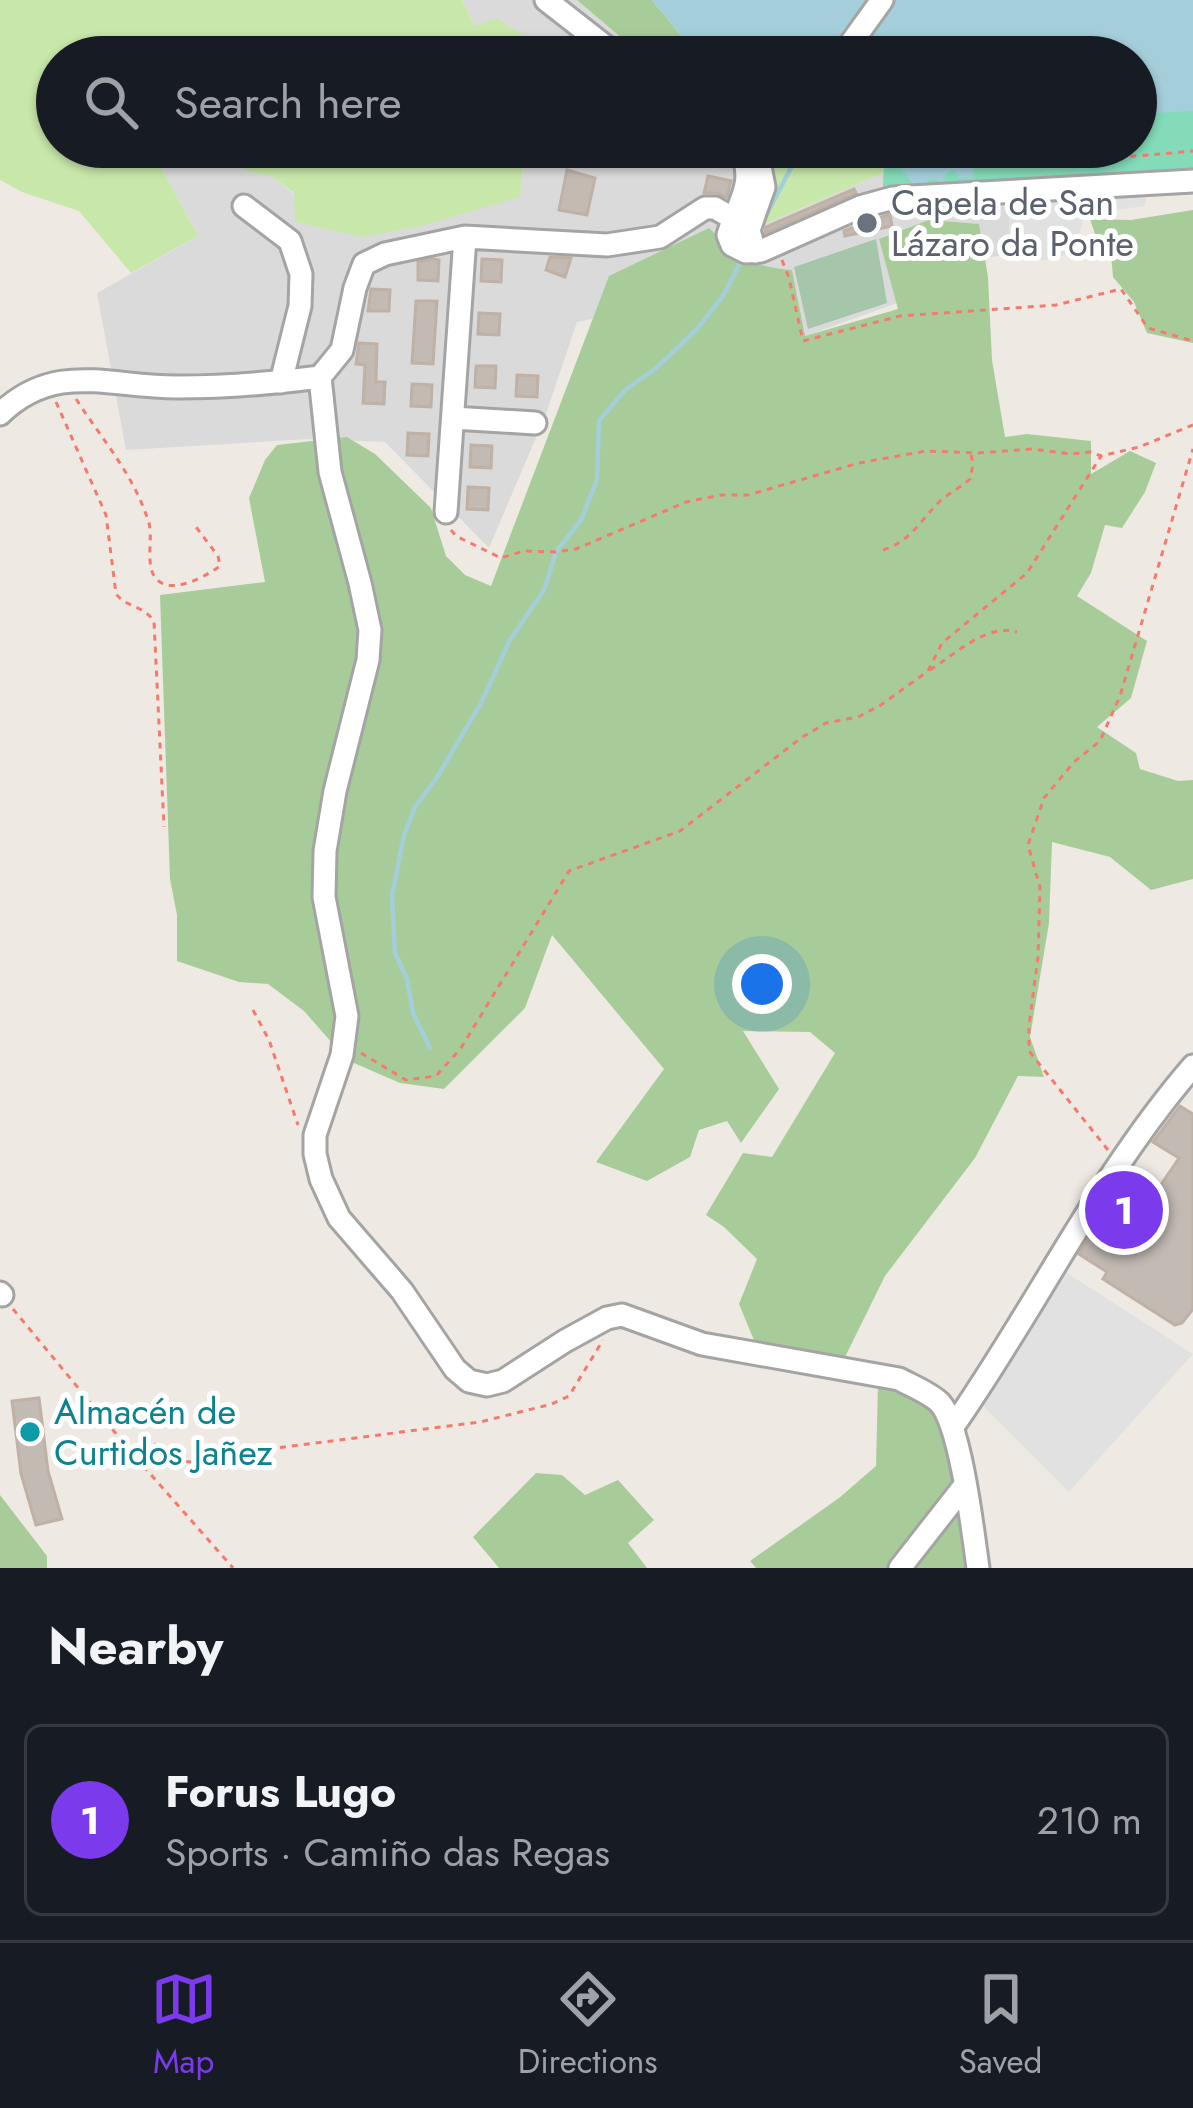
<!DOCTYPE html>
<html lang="en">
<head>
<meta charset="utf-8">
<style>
  body { margin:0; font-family:Jost,sans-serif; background:#242831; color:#f1f3f6 }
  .you { position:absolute; left:762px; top:984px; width:42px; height:42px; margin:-30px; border:9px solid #fff; border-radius:50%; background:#1a73e8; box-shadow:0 0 0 18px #1a73e833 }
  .badge { display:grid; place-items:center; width:78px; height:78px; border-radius:50%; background:#7c3aed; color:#fff; font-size:39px; font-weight:700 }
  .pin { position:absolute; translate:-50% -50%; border:6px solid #fff; box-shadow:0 3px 12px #0006 }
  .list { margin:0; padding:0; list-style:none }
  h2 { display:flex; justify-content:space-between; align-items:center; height:156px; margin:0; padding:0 48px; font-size:51px }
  h2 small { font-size:39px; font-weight:400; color:#9ea1a6 }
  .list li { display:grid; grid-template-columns:78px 1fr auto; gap:36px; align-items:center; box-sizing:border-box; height:192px; margin:0 24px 24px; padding:0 24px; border:3px solid #363941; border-radius:18px }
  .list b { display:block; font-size:45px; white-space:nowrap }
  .list p { margin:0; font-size:39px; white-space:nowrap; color:#9ea1a6 }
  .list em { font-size:39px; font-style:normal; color:#9ea1a6 }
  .icon { flex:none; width:66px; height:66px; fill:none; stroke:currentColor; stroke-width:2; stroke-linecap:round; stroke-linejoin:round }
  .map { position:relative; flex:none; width:1193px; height:1568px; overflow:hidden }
  .search { position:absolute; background:#171b24; box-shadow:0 3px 9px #0004; left:36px; right:36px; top:36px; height:132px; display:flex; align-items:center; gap:30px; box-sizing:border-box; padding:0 42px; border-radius:66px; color:#9ea1a6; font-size:45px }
  .sheet { height:372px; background:#171b24 }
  nav { display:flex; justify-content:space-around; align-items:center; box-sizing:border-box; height:168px; border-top:3px solid #363941; background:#171b24; font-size:33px; color:#9ea1a6 }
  nav a { display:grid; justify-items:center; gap:6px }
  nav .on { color:#7c3aed }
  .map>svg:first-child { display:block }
  .residential { fill:#dbdada }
  .grass { fill:#c8e7aa }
  .forest { fill:#a8cc99 }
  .cemetery { fill:#a5c6aa }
  .pitch { fill:#83dbb9 }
  .parking { fill:#e1e1e1 }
  .water { fill:#a4ceda }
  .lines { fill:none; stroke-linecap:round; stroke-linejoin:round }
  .stream { stroke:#a4ceda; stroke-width:4.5 }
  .building { fill:#c2bab3; stroke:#bfb1a6; stroke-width:3 }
  .minor-casing { stroke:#a4a4a4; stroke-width:27 }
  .path { stroke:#f57a6d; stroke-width:3; stroke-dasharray:6 6; stroke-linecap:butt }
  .minor { stroke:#fff; stroke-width:21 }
  .worship-dot { fill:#6b7280; stroke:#fff; stroke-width:4.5 }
  .culture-dot { fill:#0f9aa8; stroke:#fff; stroke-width:4.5 }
  .labels { text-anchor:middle; stroke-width:10; stroke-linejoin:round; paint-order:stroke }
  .worship-label { font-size:36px; fill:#5b616d; stroke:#fff; text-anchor:start }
  .culture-label { font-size:36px; fill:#0d838f; stroke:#fff; text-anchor:start }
</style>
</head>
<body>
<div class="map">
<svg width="1193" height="1568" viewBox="0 0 1193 1568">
  <rect width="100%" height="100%" fill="#eeeae3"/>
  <path class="residential" d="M462,0H577L644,57H527L528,38L475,26Z
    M150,147H247L244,170L273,177L294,194L520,197L525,147H747L753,229L883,173V186L1007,182L1010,239L1006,255L962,261L903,301L800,338L782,279L577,322L546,414L489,548L385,442L309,439L126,450L97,293L198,236Z"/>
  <path class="grass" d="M0,0H462L475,26L496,18L528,38L527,57H57V147H150L198,236L131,273L79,211L22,192L0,180Z
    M247,147H525L520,197L421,226L362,237L295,222L294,193L273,177L244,170Z
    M747,147H884L883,173L753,229Z"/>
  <path class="forest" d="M577,0H652L688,44L750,57H644Z
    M1193,210V343L1147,333L1134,302L1113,277L1111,254L1099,246L1090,219L1131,220Z
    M929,220L979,224L988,277L992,360L1005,437L1027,434L1091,441V474L1130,451L1156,463L1145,492L1122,528L1105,525L1091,573L1077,596L1147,641L1131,698L1097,727L1136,753L1140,769L1178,781L1193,780V879L1151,890L1110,857L1052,842L1049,923L1030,1037L1044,1077L1018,1076L975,1158L885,1276L845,1357L829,1372L758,1350L739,1304L757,1259L724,1227L706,1215L743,1153L772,1157L835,1053L810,1032L743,1031L779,1089L741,1143L727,1121L699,1130L690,1157L647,1181L596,1162L664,1069L552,935L525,1008L444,1089L400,1083L347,1060L304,1011L268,984L239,982L177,961V915L170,879L160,595L265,582L249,498L265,460L277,445L347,437L375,454L431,508L446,556L465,575L491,586L609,276L709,228C738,256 751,267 792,270L805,336L898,309L879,239Z
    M878,1383L936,1403L954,1457L968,1568H756L750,1561L839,1498L876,1466Z
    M536,1473L562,1475L585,1495L618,1480L654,1520L628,1543L647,1568H499L473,1537Z
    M0,1495L47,1556V1568H0Z"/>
  <path class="cemetery" d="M876,239L887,303L808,329L794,267Z"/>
  <path class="pitch" d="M1193,86V172L883,187L884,147H1136L1138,102Z"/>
  <path class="parking" d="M1146,189L1145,206L1085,214L1074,252L1054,259L1026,261L1007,252L1010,239L1008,197Z
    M1064,1271L1193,1354L1069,1492L978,1401Z"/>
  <path class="water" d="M652,0H1193V111L1138,114L1136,110V57H750L688,44Z
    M931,155L949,159L979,155L987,164L984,167L980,164L974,166L972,171L975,178L959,179L954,169L946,174L944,181L939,183L937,179L928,180L927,183H912L901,168L902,162L908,158Z"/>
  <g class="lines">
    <path class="stream" d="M762,223L802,147
      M430,1048L413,1013L407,979L395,953L392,896L404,835L415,807L436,779L481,703L510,640L544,590L556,552L581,520L597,480L599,421L625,390L655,369L696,330L723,296L740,263"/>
  </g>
  <path class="building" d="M567,170L595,178L587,215L559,210Z
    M708,176L731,181L727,197L716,193H704Z
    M854,189L856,193L765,233L766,227Z
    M890,214L892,226L845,236L844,231Z
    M550,257L571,258L565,277L546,270Z
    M432,259L439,260L438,281L418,280V262Z
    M482,259L502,260L501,282L481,281Z
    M371,289L390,290L389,311H368Z
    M416,301H437L433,364L412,363Z
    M479,313L500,314L499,335L478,334Z
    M359,343L377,344L376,382H385L384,404L363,403L365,365L356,364Z
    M476,366H496L495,388L475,387Z
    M517,375L538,376L537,397L516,396Z
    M412,384L432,385L431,407L411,406Z
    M408,433L429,434L428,456L407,455Z
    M471,445L492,446L491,468L470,467Z
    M468,487L489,488L488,510L467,509Z
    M1180,1106L1193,1114V1309L1182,1323L1175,1325L1103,1279L1107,1272L1079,1254L1132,1172L1158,1189L1179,1158L1153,1142Z
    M39,1398L48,1471L62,1519L36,1525L21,1474L12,1401Z"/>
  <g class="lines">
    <defs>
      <path id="minor" d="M546,0L619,57
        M841,57L882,0
        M739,147C758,182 738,202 728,235L732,245L746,252L761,251L860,207L893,198L1193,181
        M244,206L290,241L301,274L300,306L281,382
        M734,219L715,208H705L660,237L607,245L465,237L385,254L364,264L355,288L342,350L320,377L330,472L360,583L370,630L368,660L335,791L325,851L324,897L347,1016L342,1055L315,1135V1154L321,1179L339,1218L402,1291L455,1369L469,1381L487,1385L503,1381L565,1341L607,1318L622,1315L702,1344L899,1379C912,1386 930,1393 940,1403C961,1427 973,1533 978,1568
        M755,252L749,230L764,187L757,151L761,147
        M0,414C56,360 111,388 179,387C225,387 273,383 320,377
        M453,418L535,423
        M446,512L465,237
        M0,1293L2,1295
        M952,1428C1035,1310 1098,1176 1193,1066
        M900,1568L965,1485"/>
    </defs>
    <use href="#minor" class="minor-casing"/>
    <path class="path" d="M1036,147C1059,166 1160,154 1193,151
      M778,162L785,147
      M782,260L789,278L803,341L900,316L1056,305L1121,289L1148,328L1193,341
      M76,399C102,439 133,474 148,520C155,538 142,570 160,582C176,593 206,576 220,566L218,556L193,523
      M56,402L106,515L116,594C127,608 141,604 154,621L164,827
      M451,530L456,536L501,558L524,551L556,552L576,549L686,502L721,495H748L859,463L926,451L978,453L1032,449L1072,454L1091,452L1101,456L1139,447L1193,425
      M883,550C909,542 920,522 937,504C947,494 960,488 970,479L973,465L971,454
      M930,670C954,655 987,623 1017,632
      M253,1010L269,1040L298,1125
      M361,1053L406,1080L436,1076L461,1048L569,871L680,831L801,738L826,723L858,717L881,705L928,671L942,643L1027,573L1101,456
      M1108,1150L1029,1051V1026L1038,957L1040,887L1028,845L1044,798L1074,762L1100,741L1120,696L1193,449
      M13,1309L132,1453L233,1568
      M132,1453C159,1432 162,1454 185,1461C194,1464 205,1459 214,1456L480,1422L552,1404L569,1396L603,1340"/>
    <use href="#minor" class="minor"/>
  </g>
  <circle class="worship-dot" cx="867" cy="223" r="12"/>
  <circle class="culture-dot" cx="30" cy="1432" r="12"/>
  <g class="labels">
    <g class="worship-label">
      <text x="891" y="215">Capela de San<tspan x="891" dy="41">Lázaro da Ponte</tspan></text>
    </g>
    <g class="culture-label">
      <text x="54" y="1424">Almacén de<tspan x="54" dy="41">Curtidos Jañez</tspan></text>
    </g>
  </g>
</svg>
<div class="you"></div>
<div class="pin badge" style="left:1124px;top:1210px">1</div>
<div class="search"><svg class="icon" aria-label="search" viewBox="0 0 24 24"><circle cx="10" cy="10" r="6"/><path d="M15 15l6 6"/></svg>Search here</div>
</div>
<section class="sheet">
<h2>Nearby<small></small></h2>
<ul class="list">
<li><span class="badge">1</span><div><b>Forus Lugo</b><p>Sports · Camiño das Regas</p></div><em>210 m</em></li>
</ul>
</section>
<nav>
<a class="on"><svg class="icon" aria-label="map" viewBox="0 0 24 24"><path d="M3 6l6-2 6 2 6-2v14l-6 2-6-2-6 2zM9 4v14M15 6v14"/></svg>Map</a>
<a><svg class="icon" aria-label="directions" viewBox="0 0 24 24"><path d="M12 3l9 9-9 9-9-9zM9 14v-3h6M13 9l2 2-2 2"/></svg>Directions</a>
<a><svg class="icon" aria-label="saved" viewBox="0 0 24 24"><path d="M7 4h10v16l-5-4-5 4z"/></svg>Saved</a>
</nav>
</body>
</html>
